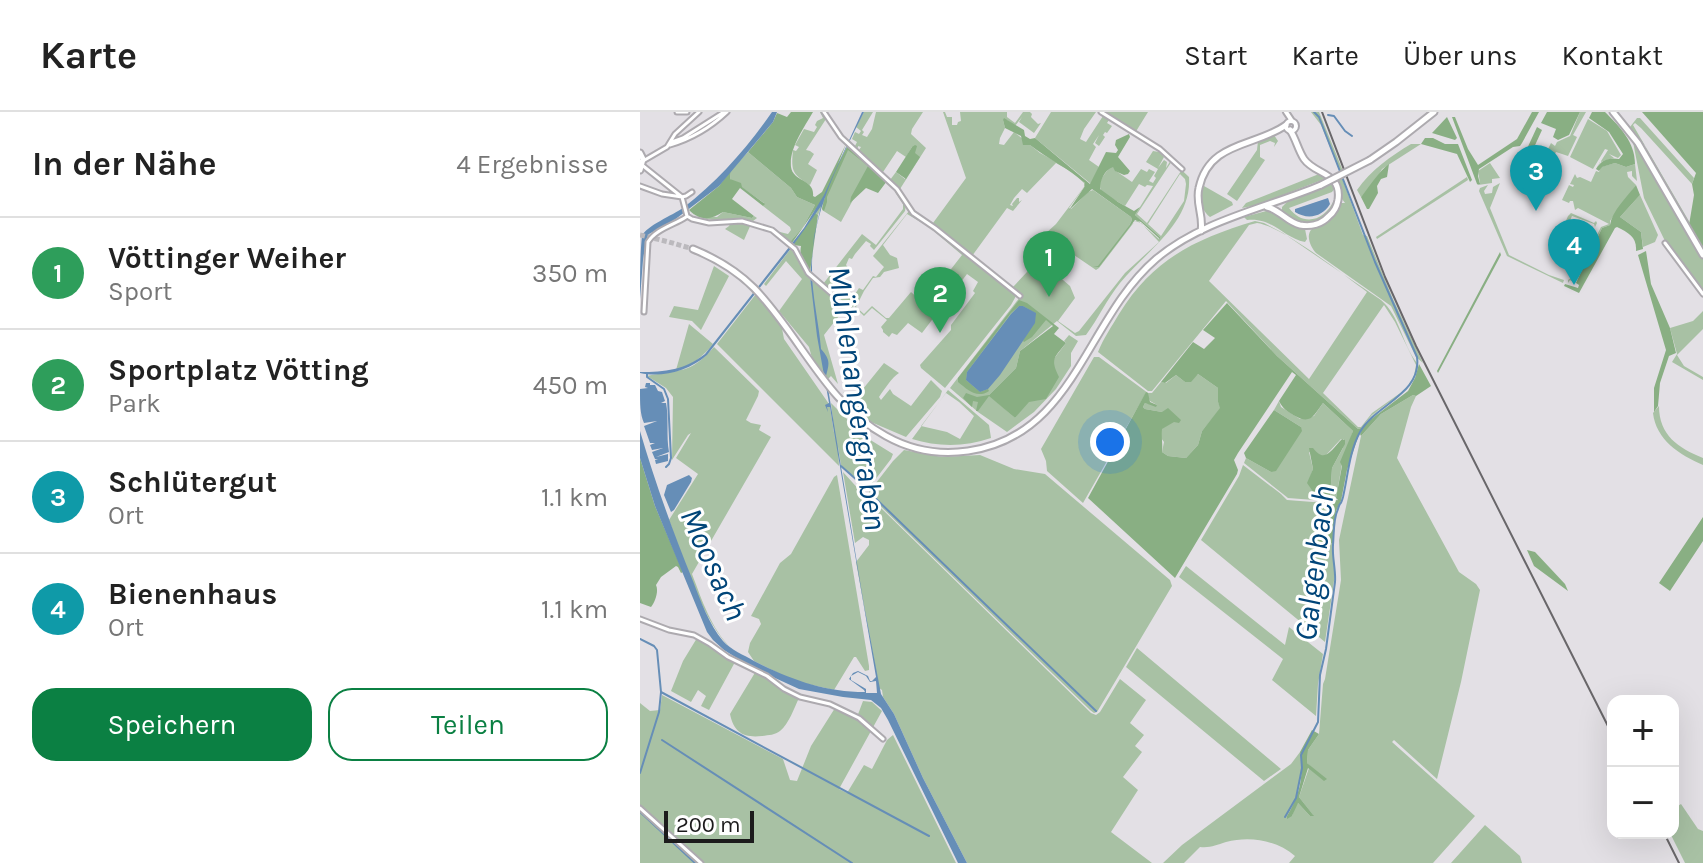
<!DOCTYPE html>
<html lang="de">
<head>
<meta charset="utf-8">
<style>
  body { margin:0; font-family:Karla,sans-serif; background:#f6f6f6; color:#222 }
  .controls { position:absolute; right:24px; bottom:24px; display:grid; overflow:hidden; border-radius:16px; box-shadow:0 8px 32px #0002 }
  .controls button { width:72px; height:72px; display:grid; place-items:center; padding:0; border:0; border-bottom:2px solid #e0e0e0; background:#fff; color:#222; font:40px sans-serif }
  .scale { position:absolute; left:24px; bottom:20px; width:90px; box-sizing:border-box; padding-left:8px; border:4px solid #1c1b1c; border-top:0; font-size:22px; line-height:28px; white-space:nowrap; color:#1c1b1c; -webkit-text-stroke:6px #fff; paint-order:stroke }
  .you { position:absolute; left:470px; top:330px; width:28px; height:28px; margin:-20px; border:6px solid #fff; border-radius:50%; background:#1a73e8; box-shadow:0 0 0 12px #1a73e833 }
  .badge { display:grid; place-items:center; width:52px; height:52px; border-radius:50%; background:#0b8043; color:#fff; font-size:26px; font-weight:700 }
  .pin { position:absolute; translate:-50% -66px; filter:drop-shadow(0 2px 4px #0008) }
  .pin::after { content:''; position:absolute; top:42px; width:28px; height:24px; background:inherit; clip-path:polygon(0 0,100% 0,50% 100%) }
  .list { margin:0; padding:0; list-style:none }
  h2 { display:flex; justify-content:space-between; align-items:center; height:104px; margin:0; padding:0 32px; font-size:34px }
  h2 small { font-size:26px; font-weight:400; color:#767676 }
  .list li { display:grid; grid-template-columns:52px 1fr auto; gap:24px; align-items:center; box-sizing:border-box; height:112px; padding:0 32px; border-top:2px solid #e0e0e0 }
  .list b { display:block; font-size:30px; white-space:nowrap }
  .list p { margin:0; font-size:26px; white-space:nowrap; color:#767676 }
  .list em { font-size:26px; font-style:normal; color:#767676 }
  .actions { display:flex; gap:16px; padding:24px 32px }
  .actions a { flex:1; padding:18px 0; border:2px solid #0b8043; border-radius:24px; text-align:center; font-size:28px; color:#0b8043 }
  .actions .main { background:#0b8043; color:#fff }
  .map { position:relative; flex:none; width:1063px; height:751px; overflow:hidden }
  header { display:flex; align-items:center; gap:48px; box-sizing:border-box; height:112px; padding:0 40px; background:#fff; border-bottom:2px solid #e0e0e0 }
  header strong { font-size:38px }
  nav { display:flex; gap:44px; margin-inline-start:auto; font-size:28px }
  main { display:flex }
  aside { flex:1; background:#fff }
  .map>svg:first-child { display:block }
  .green { fill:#a8c1a4; fill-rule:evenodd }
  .forest { fill:#89af83 }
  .water { fill:#668eb7; fill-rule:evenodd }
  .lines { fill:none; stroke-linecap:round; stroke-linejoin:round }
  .stream { stroke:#668eb7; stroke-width:2 }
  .secondary-tunnel { stroke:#bbb9bd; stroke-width:5; stroke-dasharray:5 2.5; stroke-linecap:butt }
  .minor-casing { stroke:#adaaaf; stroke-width:7 }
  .tertiary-casing { stroke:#adaaaf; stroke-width:8 }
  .secondary-casing { stroke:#adaaaf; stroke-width:9 }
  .minor { stroke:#fff; stroke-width:3 }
  .tertiary { stroke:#fff; stroke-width:4 }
  .secondary { stroke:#fff; stroke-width:5 }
  .rail { stroke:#69676a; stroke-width:2 }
  .secondary-bridge-casing { stroke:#adaaaf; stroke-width:9; stroke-linecap:butt }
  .secondary-bridge { stroke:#fff; stroke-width:5 }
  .labels { text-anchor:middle; stroke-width:6; stroke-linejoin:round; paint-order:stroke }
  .water-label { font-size:32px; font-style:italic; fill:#014579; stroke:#fff }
</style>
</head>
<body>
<header>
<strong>Karte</strong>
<nav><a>Start</a><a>Karte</a><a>Über uns</a><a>Kontakt</a></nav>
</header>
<main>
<aside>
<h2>In der Nähe<small>4 Ergebnisse</small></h2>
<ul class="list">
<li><span class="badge" style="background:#2e9e5b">1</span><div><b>Vöttinger Weiher</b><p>Sport</p></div><em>350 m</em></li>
<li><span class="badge" style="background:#2e9e5b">2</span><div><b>Sportplatz Vötting</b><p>Park</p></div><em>450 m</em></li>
<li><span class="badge" style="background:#0f9aa8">3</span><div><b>Schlütergut</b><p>Ort</p></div><em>1.1 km</em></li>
<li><span class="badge" style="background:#0f9aa8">4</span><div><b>Bienenhaus</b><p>Ort</p></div><em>1.1 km</em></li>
</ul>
<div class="actions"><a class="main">Speichern</a><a>Teilen</a></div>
</aside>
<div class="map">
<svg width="1063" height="751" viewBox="0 0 1063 751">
  <rect width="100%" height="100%" fill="#e3e0e5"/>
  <path class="green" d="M180,0H182L186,7L166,38L170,39L174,42L168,52L177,58L170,73C152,62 151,59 153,38L156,39L159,35L155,33L164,17L174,20L177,15L175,13L177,9L183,6Z
    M224,0H233L222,18L224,20L222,23L227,25L232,17L236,0H283L272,17L271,22L286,36L260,77C267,93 277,104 293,111L326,66L303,0H305L307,5H312V13H317L318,10L321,9L320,0H367V5L375,11L383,0H390L392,2L391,5L398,12L401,11L394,21L379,10L382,5L375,14L367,8H363L365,16L360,26L359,32L364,33L374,20L400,41L433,59L445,71V74L429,96L431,97L448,80L453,78L491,105L492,108L489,114L497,108L519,127L520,125L495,103L513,74L507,73L505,75L499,72L485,94L461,80L459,70L469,56L473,54L476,59L492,70L501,57L507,60L509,57L515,60L509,69L513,71L516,66L514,64L518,57L506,50L513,39L519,40L524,45L518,56L524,48L527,50L526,56L531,48L549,65C552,111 506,139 480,171C467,187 458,207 446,223L436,224L417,209L380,239L376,256L349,283L375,306L413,253V248L426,231L424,229L429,223L438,229L431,241V254L416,277L394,300L367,320L338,300L310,276L380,185L296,114C287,109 278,105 272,97C263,88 260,77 250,68L256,60L265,67L275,41L272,35L266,45L257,39L243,60L219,38L221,35L218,34V36L215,34L217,30L212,27L215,20L219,22L221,19L216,15ZM532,49L541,59L507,111L497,102ZM416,51L432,60L444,71V75L416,112L405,122L414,131L373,175L332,144L367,96L373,99L382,88L379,90V86H377L372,92L373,94L370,93L374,86L382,77L387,81ZM540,62L545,67L546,72L544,89L521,124L508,112ZM495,109L501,111L519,130L485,161L439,219L435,221L418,209L435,186L430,174L416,162L434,143L456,158L459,156Z
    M411,0H456L444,17L440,27L446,30L463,4L469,8L467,11L472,14L467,21L465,20L463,23L465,25L459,34L455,31L459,23L453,32L456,35L449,48L459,55L451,72L395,26Z
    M463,0H508L495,21Z
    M671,0H679L703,59L700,60L681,13Z
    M940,0H946L933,23L937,25L928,44L916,40L911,50L903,47L911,31L915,34L917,30L930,24Z
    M968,0L992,26L1063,147V180L1025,129L1004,86L993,30L982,14Z
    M997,6H1000L1054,66L1052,72L1001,16L995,11L993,13L1050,111L1049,113L1014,53L1005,34L990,15Z
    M948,7L967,19L981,43L978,46L969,42L974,46L960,50L956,57L968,38L965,37L953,57L930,45Z
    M634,23L638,29L634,35L635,31L630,29L620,33V45L625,48L597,89L587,82L617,38L618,29Z
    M771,32H781L742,57L736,68L721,85L717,78C731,58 751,44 771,32Z
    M208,37L231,55L201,110L182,98L183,91L178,103L175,101L182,89H184L198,54Z
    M108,40L151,76L157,85L175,93L163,115L150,130L136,119L148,122L151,118L150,115L123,94L124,91L90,67L91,58Z
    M850,51L860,66L852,67V71L838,73L837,72L840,71L838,59Z
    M975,51L986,55L995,52L997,69L992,64V59L987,60L988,65L996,73L970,109V113L962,116L935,171L930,168L928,171V168L938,161L961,115L969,112L938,96L935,98L933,89H930L929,91L922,88L929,73L933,75L934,73L930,72L935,62L937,66L940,65L951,70L956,59L959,60L961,55Z
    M679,62L687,66L617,93L602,96L606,91Z
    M827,65L828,68L737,127L736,125Z
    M702,66L723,123L727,124L753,187L783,251L776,245L751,194L676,141C671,136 665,123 672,117C674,115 677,116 679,115C690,111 697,102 701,91H705L702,87L697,68Z
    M693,71L695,76L692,80L649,96C663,115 685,109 694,88L697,87C688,113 660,120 642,98V95L647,90Z
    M860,71L850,96L869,143L909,163L924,168L923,171L867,144L839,79L840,76L848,73L844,79L845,82L852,81L853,75Z
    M564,74L592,90L593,93L570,105C560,98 559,83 564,74Z
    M257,78L266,93L265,99L234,138L230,134L231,132L226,129L215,142L212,147L209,146L206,153L210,158L203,167L206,169L202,174L191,179L183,172L222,122L236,133L263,97V92L255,80Z
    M1000,83L1018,123L1015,130L1003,135L1001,120L980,105Z
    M630,98L638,101L648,111L665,117L667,127L665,130C643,126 633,105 607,108L604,105Z
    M269,99C304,125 338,153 373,179L376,184L371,193L305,276L281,256L280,253L311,218V213L335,181L333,179L338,170L327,162L282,221L268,211L257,223L252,221L249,225L243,220V218L241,215L247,208L232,196L224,204L215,195L217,190L211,197L194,181L197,178L205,176L207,180L213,185L219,176L223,178L233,164L236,165L244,155L233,144ZM267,102L289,115L322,143L287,188L281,189L271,180L249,206H246L232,194L224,202L216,195L224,179L233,166L240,165L244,160L259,156L257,146L250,143L243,133Z
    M83,100L112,106L114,104L117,106L113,109C90,104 72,114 51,101L57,104L77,105Z
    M931,101L954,111L956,109L957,111L955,115L954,112L932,104L929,111L955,119L944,140L918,127L928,104Z
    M615,109L624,111L643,121L741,188C760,204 762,232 777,251L775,263L767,277L732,303L721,316L718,317L637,244L586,189L512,279H508L458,240C463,227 472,214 479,202C513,147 555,127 615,109ZM617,111C642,114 704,163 727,180L669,267L569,169L609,113ZM744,193L755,210L776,253L774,264L766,277L732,301L721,315H718L683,281Z
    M91,110L111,112L104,128L85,117L89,114Z
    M152,135L157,141L165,159L170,165L173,184L172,166L206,195L184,223L198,272L191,264L188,267L172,246L169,235L139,199L162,167L146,149L126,174L124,172Z
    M74,154L89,164L61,218L52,209L29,205L34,194L58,198Z
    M116,182L141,211L144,227L189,292L187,295H190L195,327L191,291L224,324L253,342L251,347L228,377L226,378L201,353L198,335L199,354L77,232Z
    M1063,199V217L1037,243L1044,254L1063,265V268L1032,250L1037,242L1030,216L1053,209Z
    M49,212L73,232C63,245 52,253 36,258Z
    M74,235L119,279L118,284L106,308L111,311L121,313L119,318L131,325L52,462C62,488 71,517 92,537C65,515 41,442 29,408L58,362L36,346L51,321L48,323L32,348L33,285L26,276L7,264C39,257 50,263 74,235Z
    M454,245H459L508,281H512L521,270L526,271L536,263L545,270L558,262L578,276V290L581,296L562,319L558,333L546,346L528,344L522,340L524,330L521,326V317L534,309L522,300L505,297L503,295L505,291L517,293L510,289L506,281L443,391L407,359L406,349L401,337Z
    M244,251L259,261C252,265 244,278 239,285L241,288L250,277L253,282L271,294L291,268L302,279L300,285L266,325L224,307L212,297V291L203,280L214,288Z
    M308,278L349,313L351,326C325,335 298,335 272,327ZM306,281L319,290L334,304L320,327L307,320L281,314Z
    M773,283L776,284L771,295L757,346L819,460L836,472L840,478L821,570L797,667L754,628L752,630L835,704L793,751H649L655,744C636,728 610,724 586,730C576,733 571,736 560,735L544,751H523L542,733L651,652L660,640C664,663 659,683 647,704H652L656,692L658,691L670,704L673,703L659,685L669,656L684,668L667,651L668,638L679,622L683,572L685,567L701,468L699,428L721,324L741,302Z
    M639,289L641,295L660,307L674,304L683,291L713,319L702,352L696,386H690L692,356L703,336L704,327H701L686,343L682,345L669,340L673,357L669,369L674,381V388L648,386L604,351L606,346L631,360L661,315L634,298Z
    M1019,294C1019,323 1038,336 1063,346V353C1040,343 1016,328 1013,301Z
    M264,338L302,345L340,343L374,357L405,362L530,468L532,474L457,600L454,601L450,598L229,383V380L253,349Z
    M603,353L641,382L647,388L673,390L697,388C689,400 682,414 681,429L693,431L695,462L685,530L561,428L599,364Z
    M203,360L222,381L242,397L451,601L456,603L460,600L480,567L506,588L490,611L504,623L495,634L502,640L483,665L498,678L471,720L512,751H327L283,666L254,602L243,585L242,578L239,576L216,450L229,433V428L223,425L215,431Z
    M197,363L229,554V558L225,559L216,545H214L194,578L159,570L144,564L114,549L108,540L110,531L121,512L119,507L111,504L140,451L151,442L194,365Z
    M546,454L645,533L649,515L683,542L678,572L676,604L632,568L643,547L539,465Z
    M57,526L95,550L69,598L61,594L66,584L58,578L51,590L31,579L43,549Z
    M497,536L641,657L624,669L486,555Z
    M116,559L159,586C154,596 149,612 140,619C135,623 129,623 122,624C104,626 94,621 90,602Z
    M22,583L143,647L150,668L157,669L171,634L195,596L217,605L223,589L232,590L242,599L199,677L207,681L224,653L232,657L247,628L253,623L316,751H63L0,693V591L10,599L20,598Z
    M1041,692L1058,717L1063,719V751H1045L1030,721H1033V697Z
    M0,699L56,751H0Z
    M845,713L880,744L882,751H811Z"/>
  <path class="forest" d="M151,0H173C164,16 149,36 151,55C153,70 175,67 173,84L175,85L182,80L206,32L198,52L208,33L247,69L238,81L226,76L210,91L211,85L228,54L208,38L187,85V90L184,99L182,97L185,84L152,131L150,130L163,115L175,93L157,85L151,76L108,40L133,10L137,1L147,5Z
    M892,0H899L882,31L880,34L873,35L839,57L838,64L840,72H837L812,5H815L828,37L838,53L877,27Z
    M907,0H940L929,23L918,28L913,25L916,17L901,11Z
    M952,0H965C980,15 995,30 995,52L986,55L975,51L962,55L959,59L956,57C961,48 969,45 979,47L983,42L969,20L949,6Z
    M1002,0H1063V137L1049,113L1054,83L1052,72L1056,61Z
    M807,5L817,26L815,28L792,21Z
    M364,6L384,18L385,24L390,27L395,26L450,72L466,40L476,41L478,38L475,33L476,28L489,22L490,25L478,45L490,59L488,62L484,63L475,59L473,55C464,58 460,69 460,77L478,90L494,99L500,95L495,103L520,125V127L501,110L495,108L459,155H453L458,154L489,114L492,108L491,105L452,77L429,98L445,74V71C428,56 408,47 390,33H383L381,24L365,16L363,8Z
    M897,15L902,18L885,55L882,57L879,54Z
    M785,26H793L805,32H818L832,68L830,70L817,42L781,32Z
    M275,33L277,34L275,41L280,45L266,67L256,60L272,35Z
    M749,52L747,65L741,67L737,74L738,81L729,97H727L721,85C729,75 740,58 749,52Z
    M91,58L90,67L101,71L102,75L125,92L123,94L100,76L92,87L114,104L112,106L83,100C71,108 60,109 49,98L79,74Z
    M996,73L1000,83L980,105L1001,120L1003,137L996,139C997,125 989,121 977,115L975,116L939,181L924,174L925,172L938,176L939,173L936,171L962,116L970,113C972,99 987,85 996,73Z
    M175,101L178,103L170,160C163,154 159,143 161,134L153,133Z
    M1006,139L1011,172L1030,216L1036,241L1029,244L1020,271L1018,294L1014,300V276L1026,238L998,143Z
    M860,140L861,143L798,261L797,259Z
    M379,188L387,191L419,216L414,222L426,231C414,246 410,247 419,265L406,287L389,290L375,306L349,284L338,299H336L338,290L333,289L332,295L323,286L326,281L337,285L349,283L376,256L380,239L413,214L406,208L392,225L384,230L383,229L395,201L383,194H379L371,201L327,260L326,268L340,280L348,277L349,279C337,287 328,278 318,270V266Z
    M587,191L637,244L718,317L721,316L737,299L730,308L768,279L775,266L779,252L791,274L776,284L773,283L741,302L721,324L720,322L722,317L720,319L707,358L701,389L696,399L693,431H689L686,435L681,429L675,428L688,406L686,393L688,390L698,388L696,386L702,354L700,350L713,319L683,291C674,303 671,313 655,304C647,299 643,297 639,289L656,263L652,260L598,341L594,348L598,358L597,362L535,466L448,386L506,280L508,281L510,290L517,293L516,295L505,291L503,295L505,297L522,300L528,296L541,308L539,311L534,310L522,317C521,326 523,330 522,340L528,344L546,346L558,333L562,319L580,296L578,290V276L558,262L551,270H545L536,263L525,271L521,270L553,230L564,237L575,226L563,218Z
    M634,298L661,315L662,319L636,359L631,360L606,346L604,341Z
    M702,327L705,328V332L692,356L690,386L674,388V381L667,371L673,357L669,336H673C685,352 691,338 702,327Z
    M0,346L15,394L43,460L41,461L38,455L36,454L21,465L16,473C19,479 15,490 11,495L0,491Z
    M1063,405V429L1030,479L1019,471Z
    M887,438L895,440L925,472L928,479L894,454Z
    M672,618L679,622L668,638L667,651L687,667L684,669L668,656L659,685L674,704H670L658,691L652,704L647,707V704C660,682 664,665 660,640Z"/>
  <path class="water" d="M132,0H137L133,10L79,74L33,109L9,122L6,129L3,148L0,187C0,168 0,142 2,124C6,114 33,103 43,96C78,69 107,36 132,0Z
    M222,0H224C200,49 171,101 172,157C172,185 179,211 181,237C191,248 189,252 186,264L224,493L241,582L254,602L283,666L327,751H318L248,608L241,596L231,588L203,585L159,577L111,555L84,538L73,528L67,520L15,394L0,346V319C15,370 33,420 53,469C61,490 69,512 83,529C91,538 104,543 114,549C150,567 184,580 225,580L224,578L209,567L213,561L218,559L228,564L230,569H232L236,565L192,308L190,295H187L188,300L185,293L189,291L177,224L170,165L174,124L181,94L152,135L67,243C49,259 22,266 0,261V260C25,260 45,258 65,242L164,116L184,83ZM218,560L226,564L230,570L236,569L237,581H226V577L211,568V564Z
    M688,86L690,92C682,105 668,108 655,100V97Z
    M379,194H383L396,201L395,211L360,263L348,277L340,280L326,268L327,260L371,202Z
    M6,271H10V273H15L18,279L22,280L25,289L21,291H26C29,306 26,324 29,340L16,345L28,342V349L16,352L15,348L18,347H15L12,340L23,336L12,338L10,333L15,331H10L4,314L17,309L4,311C0,302 0,292 0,277L8,276L5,275Z
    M49,363L52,366L51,370L34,398L31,400L24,383L27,373Z"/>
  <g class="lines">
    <path class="stream" d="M688,3L694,4L705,19L712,24
      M7,262V265L24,277L28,287L31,346L29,352L26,355
      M201,354L227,377
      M231,382L456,599
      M0,527L14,534L17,538L21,580L19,600L0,661
      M21,580L289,724
      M22,628L212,751
      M0,700L55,751
      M645,705L656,686L662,656L661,643L678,610L680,563L686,537L695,470C696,458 692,446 693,433C694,422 693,407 698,397C701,387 700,396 703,385C708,364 709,340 720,320C736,292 782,282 777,245L735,150L679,5L674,0"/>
    <path class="secondary-tunnel" d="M0,123L29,130L53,137"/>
    <defs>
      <path id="minor" d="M37,0H47
        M184,0L201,25L257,77L273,101L295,116L380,184
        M461,0L520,37L542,57
        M32,30L43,26L84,0
        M30,33C51,27 71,15 87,0
        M3,49L27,35L35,22L59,0
        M2,53L42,85L46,84L52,80
        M0,74L22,82L42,85L47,104L52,107L69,111L102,109L132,118L155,137L168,161L191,181
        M1025,131L1063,182
        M4,200L8,130C16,117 34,113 46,105
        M0,507L29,518L54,523L70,532L88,545L127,564L144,577L160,585L190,592L219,606L243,627
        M0,696L61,751"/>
      <path id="tertiary" d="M646,0L652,9
        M646 14a5 5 0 1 1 10 0a5 5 0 1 1-10 0Z"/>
      <path id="secondary" d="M973,0L998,31L1063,143
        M0,41L3,47L0,58
        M730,48L756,30L794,0
        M627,95C640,98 647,110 660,113C671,115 682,112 689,104C694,100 697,94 698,88C702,60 675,63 664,47C658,38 656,27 650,18
        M561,119C564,104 555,91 559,76C569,29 615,35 646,13
        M53,137C75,146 97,159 114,176C160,223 186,292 246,324C271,338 300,343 328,339C435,324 445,208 516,147C562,108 626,96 681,73"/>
    </defs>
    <use href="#minor" class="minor-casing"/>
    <use href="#tertiary" class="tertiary-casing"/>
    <use href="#secondary" class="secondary-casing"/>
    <use href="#minor" class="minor"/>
    <use href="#tertiary" class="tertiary"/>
    <use href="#secondary" class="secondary"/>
    <path class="rail" d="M682,0L745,165L776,234L973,624
      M1024,721L1039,751"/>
    <defs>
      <path id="secondary-bridge" d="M681,73L730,48"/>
    </defs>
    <use href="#secondary-bridge" class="secondary-bridge-casing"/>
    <use href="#secondary-bridge" class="secondary-bridge"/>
  </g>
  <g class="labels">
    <g class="water-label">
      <text transform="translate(218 286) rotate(82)" y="11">Mühlenangergraben</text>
      <text transform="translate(674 451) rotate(-83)" y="11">Galgenbach</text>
      <text transform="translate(74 452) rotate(66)" y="11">Moosach</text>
    </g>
  </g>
</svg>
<div class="controls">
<button>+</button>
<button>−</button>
</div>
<div class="scale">200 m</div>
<div class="you"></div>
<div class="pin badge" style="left:409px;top:185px;background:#2e9e5b">1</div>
<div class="pin badge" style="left:300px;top:221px;background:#2e9e5b">2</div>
<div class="pin badge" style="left:896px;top:99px;background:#0f9aa8">3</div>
<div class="pin badge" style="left:934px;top:173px;background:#0f9aa8">4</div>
</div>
</main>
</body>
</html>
